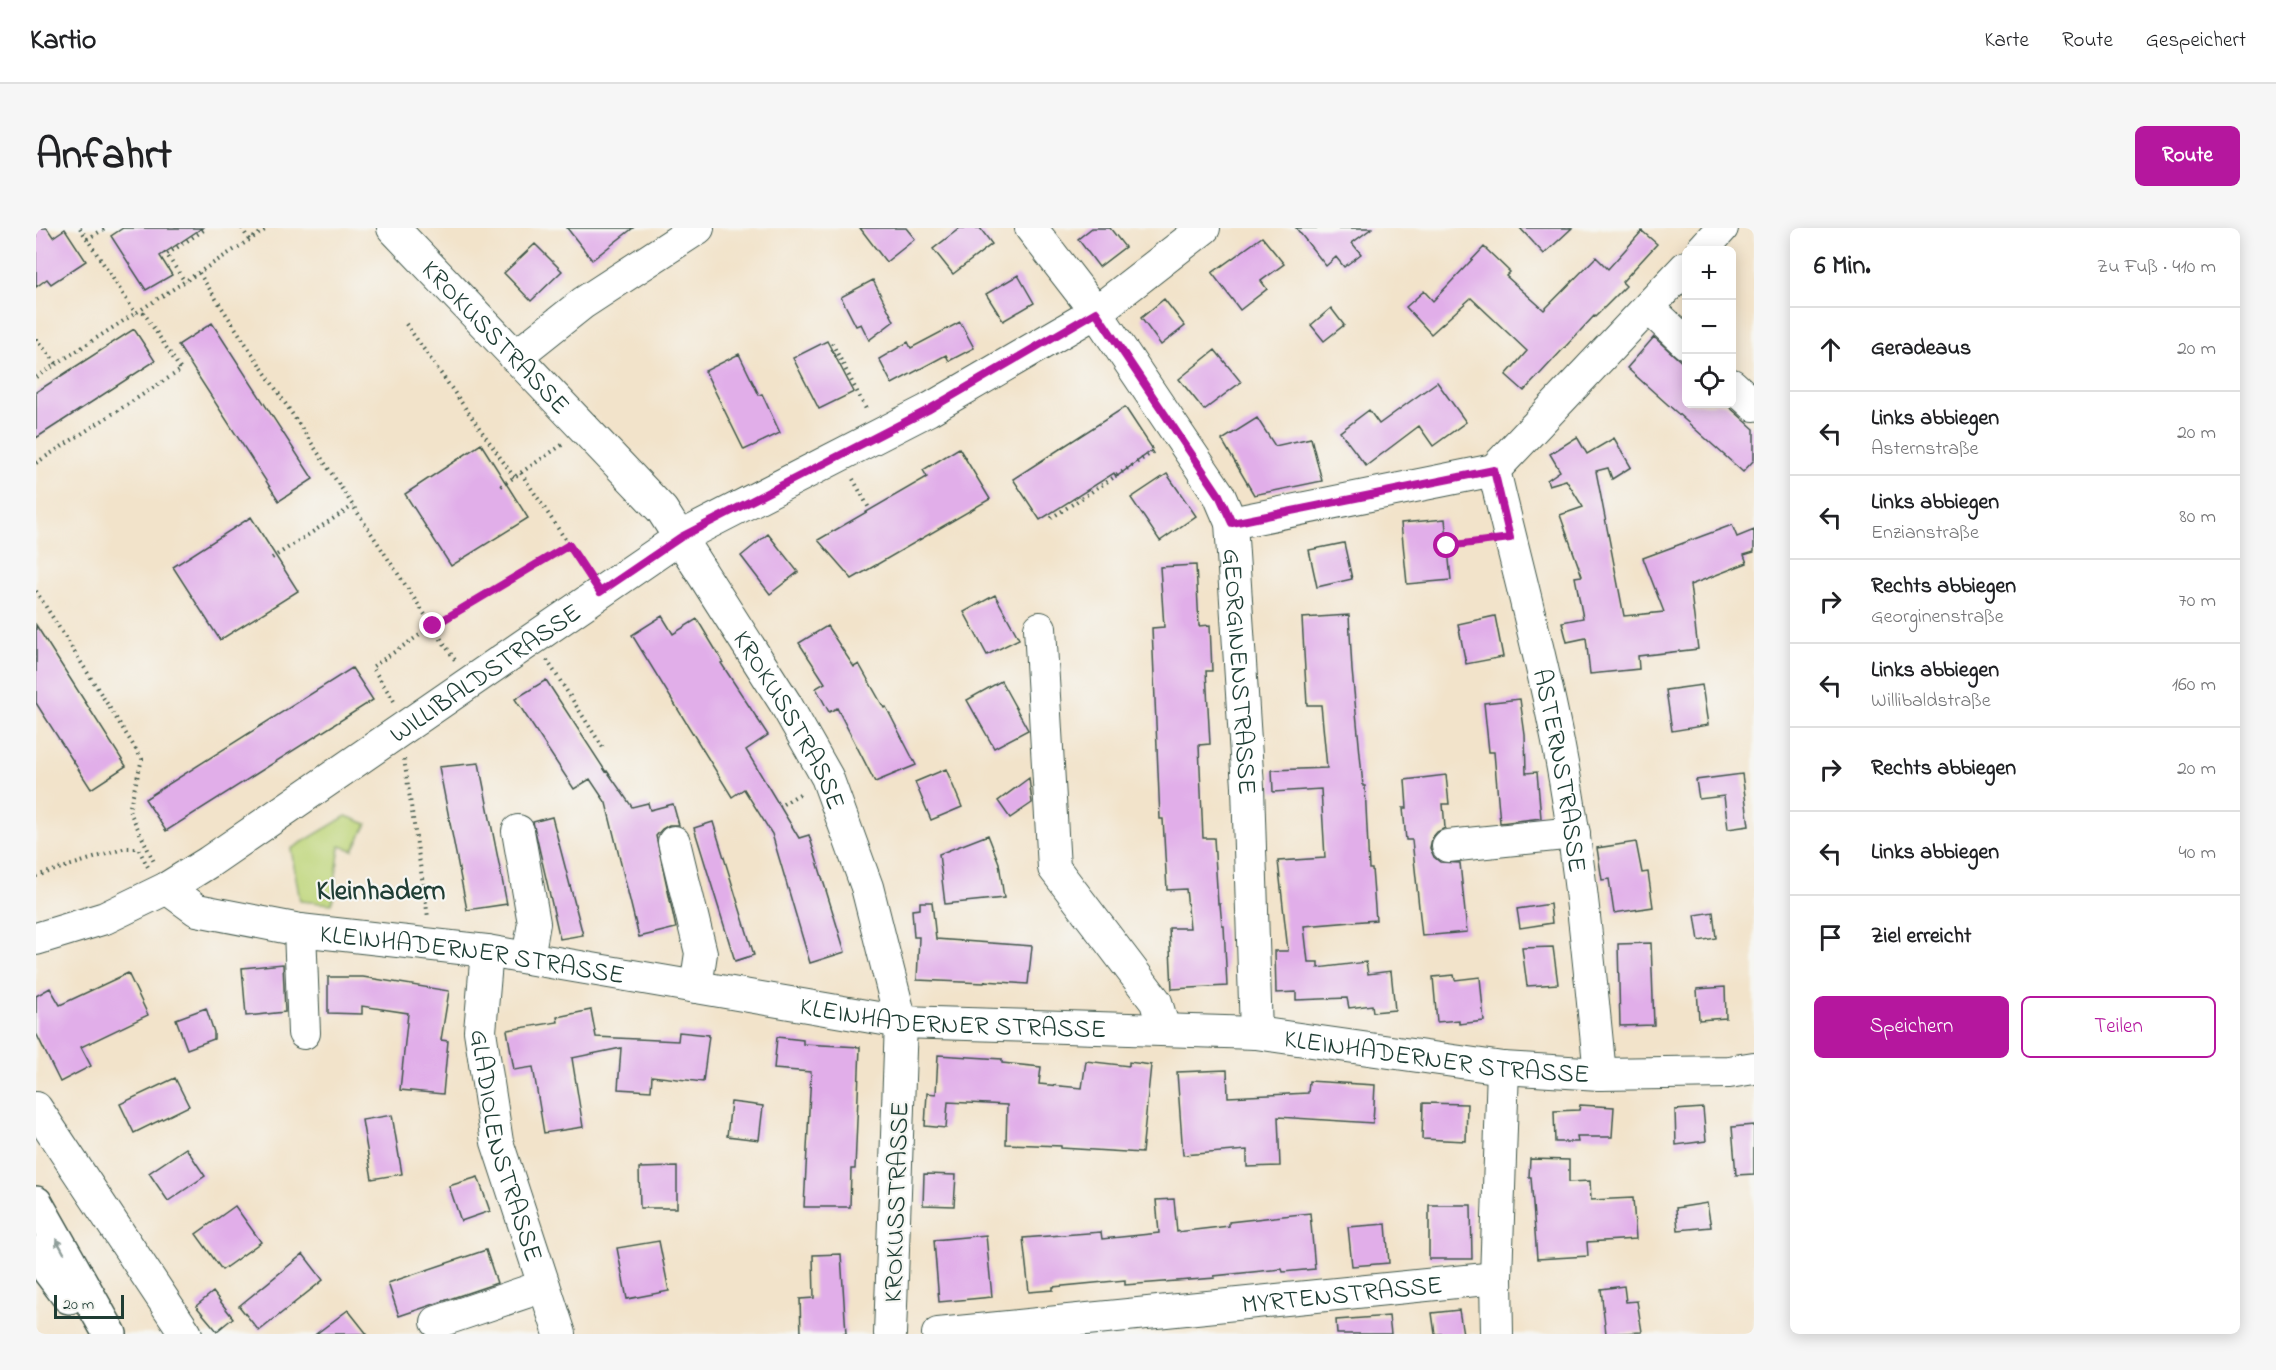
<!DOCTYPE html>
<html lang="de">
<head>
<meta charset="utf-8">
<style>
  body { margin:0; font-family:"Indie Flower",sans-serif; background:#f6f6f6; color:#202124 }
  .controls { position:absolute; right:18px; top:18px; display:grid; overflow:hidden; border-radius:9px; box-shadow:0 3px 15px #0003 }
  .controls button { width:54px; height:54px; display:grid; place-items:center; padding:0; border:0; border-bottom:2px solid #e0e0e0; background:#fff; color:#202124; font:30px sans-serif }
  .scale { position:absolute; left:18px; bottom:15px; width:70px; box-sizing:border-box; padding-left:6px; border:3px solid #1f3d34; border-top:0; font-size:16px; line-height:21px; white-space:nowrap; color:#1f3d34; -webkit-text-stroke:4px #f6f6f2; paint-order:stroke }
  .stop { position:absolute; width:18px; height:18px; margin:-14px; border:4px solid #b5179e; border-radius:50%; background:#fff }
  .stop.end { background:#b5179e; border-color:#fff; box-shadow:0 2px 6px #0008 }
  .list { margin:0; padding:0; list-style:none }
  h2 { display:flex; justify-content:space-between; align-items:center; height:78px; margin:0; padding:0 24px; font-size:26px }
  h2 small { font-size:20px; font-weight:400; color:#757577 }
  .list li { display:grid; grid-template-columns:39px 1fr auto; gap:18px; align-items:center; box-sizing:border-box; height:84px; padding:0 24px; border-top:2px solid #e0e0e0 }
  .list b { display:block; font-size:22px; white-space:nowrap }
  .list p { margin:0; font-size:20px; white-space:nowrap; color:#757577 }
  .list em { font-size:20px; font-style:normal; color:#757577 }
  .actions { display:flex; gap:12px; padding:18px 24px }
  .actions a { flex:1; padding:14px 0; border:2px solid #b5179e; border-radius:9px; text-align:center; font-size:21px; color:#b5179e }
  .actions .main { background:#b5179e; color:#fff }
  .icon { flex:none; width:33px; height:33px; fill:none; stroke:currentColor; stroke-width:2; stroke-linecap:round; stroke-linejoin:round }
  .map { position:relative; flex:none; width:1718px; height:1106px; overflow:hidden; border-radius:9px }
  header { display:flex; align-items:center; gap:36px; box-sizing:border-box; height:84px; padding:0 30px; background:#fff; border-bottom:2px solid #e0e0e0 }
  header strong { font-size:28px }
  nav { display:flex; gap:33px; margin-inline-start:auto; font-size:21px }
  .intro { display:flex; align-items:center; justify-content:space-between; box-sizing:border-box; height:144px; padding:0 36px }
  h1 { margin:0; font-size:42px }
  .button { padding:15px 27px; border-radius:9px; background:#b5179e; color:#fff; font-size:21px; font-weight:700 }
  main { display:flex; gap:36px; padding:0 36px }
  aside { flex:1; background:#fff; border-radius:9px; box-shadow:0 3px 15px #0003 }
  .map>svg:first-child { display:block }
  .green { fill:#bfd67b; stroke:#6f8a58; stroke-width:1.5 }
  .building { fill:#e1aee9 }
  .lines { fill:none; stroke-linecap:round; stroke-linejoin:round }
  .minor-casing { stroke:#3f564a; stroke-width:34 }
  .highway-casing { stroke:#3f564a; stroke-width:36 }
  .path { stroke:#3f564a; stroke-width:4; stroke-dasharray:1.5 4.5; stroke-linecap:butt }
  .minor { stroke:#fff; stroke-width:32 }
  .highway { stroke:#fff; stroke-width:33 }
  .oneway { fill:#8f9e9a }
  .route { stroke:#b5179e; stroke-width:8 }
  .labels { text-anchor:middle; stroke-width:4.5; stroke-linejoin:round; paint-order:stroke }
  .street-label { font-size:26px; fill:#1f3d34; stroke:#f6f6f2 }
  .quarter-label { font-size:28px; font-weight:bold; fill:#1f3d34; stroke:#f6f6f2 }
</style>
</head>
<body>
<header>
<strong>Kartio</strong>
<nav><a>Karte</a><a>Route</a><a>Gespeichert</a></nav>
</header>
<div class="intro"><h1>Anfahrt</h1><a class="button">Route</a></div>
<main>
<div class="map">
<svg width="1718" height="1106" viewBox="0 0 1718 1106">
  <rect width="100%" height="100%" fill="#f6f6f2"/>
  <filter id="ink" filterUnits="userSpaceOnUse"><feTurbulence type="fractalNoise" baseFrequency=".0167" numOctaves="2"/><feDisplacementMap in="SourceGraphic" scale="12" xChannelSelector="R" yChannelSelector="G"/><feConvolveMatrix kernelMatrix="1 2 1 2 8 2 1 2 1" color-interpolation-filters="sRGB"/></filter>
  <filter id="wash" filterUnits="userSpaceOnUse"><feTurbulence type="fractalNoise" baseFrequency=".008" numOctaves="4" result="noise"/><feDisplacementMap in="SourceGraphic" scale="24" xChannelSelector="R" yChannelSelector="G"/><feGaussianBlur stdDeviation="1.35" result="paint"/><feColorMatrix in="noise" values="0 0 0 0 0 0 0 0 0 0 0 0 0 0 0 0 0 1.4 0 .05"/><feComposite in="paint" operator="in"/></filter>
  <g filter="url(#wash)">
    <rect width="100%" height="100%" fill="#f2e3ca"/>
    <path class="green" d="M310,588L331,596L317,622L304,618L296,676L264,673L255,621Z"/>
    <g id="blocks">
      <path class="building" d="M0,0H11L17,9L29,1L50,33L15,56L11,51L0,59Z
        M87,0H166L124,28L136,47L110,62L75,8Z
        M531,0H597L556,32Z
        M824,0H870L879,11L850,34Z
        M924,0H944L956,16L917,46L897,21Z
        M1056,0H1074L1089,19L1063,39L1042,11Z
        M1260,0H1336L1316,15L1325,26L1308,39L1300,29L1290,38Z
        M1484,0H1536L1508,26Z
        M1606,3L1621,16L1586,54L1590,58L1559,89L1558,88L1488,163L1470,147L1491,123L1435,70L1395,106L1370,79L1388,63L1397,73L1448,19L1474,44L1470,48L1508,82L1560,29L1572,41Z
        M1226,9L1248,36L1225,53L1231,61L1204,82L1176,45Z
        M499,16L526,43L495,73L468,45Z
        M982,47L998,75L967,93L950,66Z
        M837,52L858,93L833,112L825,96L820,98L805,69Z
        M1128,71L1149,98L1125,117L1105,90Z
        M1295,80L1308,97L1288,113L1275,97Z
        M924,94L938,120L913,133L910,127L856,156L843,131L872,114L875,120Z
        M176,95L277,251L243,273L142,117Z
        M98,101L119,133L0,210V164Z
        M1618,109L1650,138V176H1690L1718,201V232L1707,244L1591,140Z
        M791,113L818,164L783,181L757,130Z
        M1179,122L1205,154L1168,182L1143,151Z
        M703,126L723,167L726,166L744,205L708,222L669,143Z
        M1401,154L1430,194L1397,218L1383,198L1330,238L1304,204L1333,182L1343,196Z
        M1089,179L1116,220L1115,223L1080,249L1078,245L1004,292L977,251Z
        M1221,190L1239,218L1275,210L1286,253L1218,267L1186,212Z
        M1541,209L1551,226L1578,210L1595,239L1576,251L1572,240L1560,243L1588,388L1628,384L1607,330L1696,297L1701,309L1718,302V324L1708,327L1711,335L1654,357L1662,421L1602,428L1603,441L1554,446L1550,410L1531,414L1526,394L1547,390L1539,349L1546,348L1524,287L1547,279L1530,252L1513,257L1511,252L1524,243L1514,226Z
        M445,216L492,290L415,338L369,266Z
        M923,220L954,271L816,351L782,312L891,249L887,242Z
        M1131,246L1160,288L1124,313L1095,270Z
        M215,289L262,363L184,412L137,339Z
        M1409,291L1415,352L1371,356L1365,295Z
        M732,306L762,344L734,366L705,328Z
        M1308,315L1316,351L1281,359L1273,322Z
        M1160,337L1163,398L1174,397L1176,443H1170L1174,516L1163,517L1167,610H1178L1182,676H1184L1186,698H1188L1191,758L1136,761L1133,700H1154L1150,661L1131,662L1127,591H1124L1116,400L1128,399L1124,339Z
        M959,367L983,411L951,427L928,384Z
        M1313,387L1316,442L1327,558H1329L1333,641H1336L1340,692L1268,698L1272,734H1282V740L1330,734L1332,746L1355,743L1359,782L1337,784L1336,777L1313,780L1311,770L1260,772V764L1240,765L1239,723H1252L1242,633L1289,630L1285,561L1237,564L1236,542L1291,540L1285,477H1271L1266,390Z
        M626,388L637,406L661,391L687,434L685,435L732,507L710,522L763,610L773,607L809,724L774,735L736,606L708,561L696,569L596,407Z
        M1459,388L1467,429L1430,436L1422,396Z
        M0,397L90,538L55,561L0,475Z
        M791,398L818,439L823,436L848,480L850,479L880,537L839,554L801,480L793,484L780,460L789,455L763,415Z
        M316,440L337,472L130,603L109,571Z
        M510,452L570,544L571,543L596,579L612,575L614,582L637,576L643,597H633L626,601L620,608L640,700L603,709L570,575L554,551L538,561L479,471Z
        M965,453L992,502L958,520L931,472Z
        M1666,457L1672,497L1636,503L1630,462Z
        M1484,471L1489,507L1490,545L1501,544L1505,590L1464,595L1458,524H1453L1448,475Z
        M443,535L471,676L431,682L403,539Z
        M910,541L926,579L895,592L879,554Z
        M1706,546L1713,598L1692,601L1688,568L1663,571L1660,552Z
        M1410,547L1413,576H1407L1409,600L1401,604L1396,610L1394,620L1398,629L1404,634L1424,635L1431,704L1386,708L1376,612H1370L1367,580H1371L1369,552Z
        M993,550L996,575L974,590L962,573Z
        M516,589L547,707L524,711L497,594Z
        M677,594L718,727L699,733L658,600Z
        M952,607L963,635L968,670L909,676L903,626Z
        M1600,614L1606,645L1612,644L1617,679L1578,685L1573,651L1566,652L1561,620Z
        M884,674H896L900,711L996,718L992,756L949,753L948,755L881,752L883,709H878L876,682L884,681Z
        M1514,676L1516,695L1484,700L1481,681Z
        M1677,684L1680,710L1663,713L1659,687Z
        M1615,715L1618,797L1584,798L1582,716Z
        M1517,719L1522,756L1491,758L1486,720Z
        M247,736L249,784L210,788L206,740Z
        M92,745L112,787L45,819L55,838L24,854L0,805V768L14,760L24,777Z
        M1418,747L1419,752L1444,749L1448,793L1423,796V792L1401,794L1397,749Z
        M292,749H327L413,763L405,812L412,813L407,866L364,862L372,785L326,778V786L292,785Z
        M1689,759L1690,790L1663,792L1661,761Z
        M170,780L178,804V811L151,821L140,791Z
        M555,782L560,809L642,813L643,804L673,807L667,854L616,848L615,863L582,861L585,820L536,830L547,899L508,905L497,839L478,842L471,802L522,794L521,789Z
        M741,809L767,812V816L824,819L819,941H815L814,979H768L775,844L738,841Z
        M902,827L966,831V835L1005,839L1003,856L1046,860L1050,833L1093,838V834L1115,837L1106,925L1025,920V918L970,916L971,877L912,874L910,900L889,898L891,865L900,866Z
        M1191,842L1192,869L1272,865L1273,853L1339,857L1337,895L1242,889L1244,938L1211,939V922L1147,927L1141,844Z
        M139,850L153,878L98,905L84,876Z
        M695,874L727,878L723,912L691,908Z
        M1387,875L1431,876L1430,913L1386,911Z
        M1544,877L1578,879L1576,909H1541L1542,914H1519L1518,883L1543,882Z
        M1667,880L1670,913L1640,917L1639,882Z
        M356,887L366,946L336,951L326,892Z
        M1718,897V946L1700,947L1696,899Z
        M150,920L169,948L132,973L113,945Z
        M1494,931L1533,932V954L1554,953L1555,972L1597,970L1600,1011L1551,1014L1552,1028L1501,1031L1495,949H1493Z
        M641,939V980H604L603,940Z
        M888,946L920,947L918,978L887,977Z
        M442,949L454,983L425,993L413,958Z
        M1138,971L1141,1004L1193,998V994L1274,985L1279,1041L1247,1044L1246,1041L1178,1048L1179,1050L1089,1057V1052L1017,1059V1062L993,1064L987,1010L1065,1004L1066,1011L1123,1005L1120,972Z
        M1671,975L1675,999L1642,1002L1640,980Z
        M1393,977H1435L1436,1031H1393Z
        M199,978L225,1014L186,1042L160,1006Z
        M1350,996L1353,1035L1316,1038L1312,999Z
        M950,1007L956,1069L903,1074L898,1012Z
        M623,1013L633,1063L591,1071L581,1020Z
        M450,1022L461,1055L363,1088L352,1055Z
        M267,1026L287,1052L223,1103L203,1078Z
        M805,1026L810,1106H765L764,1071L778,1070L777,1027Z
        M1588,1058L1590,1074L1601,1073L1606,1104L1570,1106L1565,1061Z
        M177,1064L197,1090L181,1103L160,1078Z
        M312,1082L331,1106H280Z
        M1423,1082L1427,1106H1399L1396,1085Z
        M1353,1088L1355,1106H1301L1300,1092Z"/>
    </g>
  </g>
  <g filter="url(#ink)">
    <use href="#blocks" fill-opacity="0" stroke="#3f564a" stroke-width="1.5"/>
    <g class="lines">
      <defs>
        <g id="minor">
          <path id="s1" d="M357,0L626,282L749,475L791,549L831,659L865,794L854,1106"/>
          <path id="s2" d="M995,0L1060,84L1183,267L1195,295L1212,559L1220,805"/>
          <path d="M1666,22L1686,0"/>
          <path d="M1613,80L1650,115"/>
          <path d="M479,129L547,75L662,0"/>
          <path d="M1696,157L1718,177"/>
          <path id="s3" d="M1458,242C1477,323 1499,404 1516,485C1542,604 1552,725 1564,846"/>
          <path d="M1195,295L1458,242L1650,39"/>
          <path d="M1004,400L1018,640L1120,774L1128,802"/>
          <path d="M482,603L498,695L492,730"/>
          <path d="M638,614L665,725L660,759"/>
          <path d="M1412,618L1538,605"/>
          <path id="s4" d="M131,660L161,682L264,702L451,723L865,794L1220,805L1467,840L1564,846L1693,844L1718,840"/>
          <path d="M264,702L268,805"/>
          <path id="s5" d="M0,711L69,690L131,660L173,634L645,309L892,182L1060,84L1168,0"/>
          <path id="s6" d="M451,723L444,803L461,914L524,1106"/>
          <path d="M0,880L150,1106"/>
          <path d="M401,1094L508,1058"/>
          <path id="s7" d="M902,1106L1460,1050"/>
          <path d="M1461,1106L1460,1050L1467,840"/>
        </g>
        <path id="highway" d="M0,975L74,1106
          M0,1025L33,1069"/>
      </defs>
      <use href="#minor" class="minor-casing"/>
      <use href="#highway" class="highway-casing"/>
      <path class="path" d="M44,0L100,86
        M206,0L213,12
        M51,11L70,0
        M129,24L149,54
        M131,26L171,0
        M163,45L419,432
        M370,96L478,249
        M0,111L21,136
        M796,115L831,183
        M0,149L232,0
        M0,235L145,142L106,82
        M485,245L551,344
        M817,251L834,282
        M465,258L526,217
        M1015,290L1120,222
        M1411,318L1449,314
        M236,330L317,278
        M0,363L106,531L93,582L119,636
        M511,432L569,523
        M358,473L336,439L397,398L533,317
        M368,531L392,689
        M747,576L767,564
        M0,648L90,620H102L112,639"/>
      <use href="#minor" class="minor"/>
      <use href="#highway" class="highway"/>
    </g>
    <defs><path id="oneway-solid" d="M-6-.8H1V-3.2L6.5 0L1 3.2V.8H-6Z" transform="scale(1.5)"/></defs>
    <use class="oneway" href="#oneway-solid" transform="translate(24 1018) rotate(-119)"/>
  </g>
  <g class="lines" filter="url(#ink)">
    <path class="route" d="M397,398L533,317L564,364L645,309L892,182L1060,84L1183,267L1196,295L1458,242L1474,310L1411,318"/>
  </g>
  <g class="labels">
    <g class="street-label">
      <text dy="9" stroke="none"><textPath href="#s1" startOffset="150">KROKUSSTRASSE</textPath></text>
      <text dy="9" stroke="none"><textPath href="#s2" startOffset="506">GEORGINENSTRASSE</textPath></text>
      <text dy="9" stroke="none"><textPath href="#s5" startOffset="525">WILLIBALDSTRASSE</textPath></text>
      <text dy="9" stroke="none"><textPath href="#s1" startOffset="636">KROKUSSTRASSE</textPath></text>
      <text dy="9" stroke="none"><textPath href="#s3" startOffset="308">ASTERNSTRASSE</textPath></text>
      <text dy="9" stroke="none"><textPath href="#s4" startOffset="316">KLEINHADERNER STRASSE</textPath></text>
      <text dy="9" stroke="none"><textPath href="#s4" startOffset="802">KLEINHADERNER STRASSE</textPath></text>
      <text dy="9" stroke="none"><textPath href="#s4" startOffset="1288">KLEINHADERNER STRASSE</textPath></text>
      <text dy="9" stroke="none"><textPath href="#s6" startOffset="198">GLADIOLENSTRASSE</textPath></text>
      <text transform="translate(859 974) rotate(-88)" y="9">KROKUSSTRASSE</text>
      <text dy="9" stroke="none"><textPath href="#s7" startOffset="406">MYRTENSTRASSE</textPath></text>
    </g>
    <g class="quarter-label">
      <text x="345" y="671">Kleinhadern</text>
    </g>
  </g>
</svg>
<div class="controls">
<button>+</button>
<button>−</button>
<button><svg class="icon" aria-label="locate" viewBox="0 0 24 24"><circle cx="12" cy="12" r="6"/><path d="M12 2v4M12 18v4M2 12h4M18 12h4"/></svg></button>
</div>
<div class="scale">20 m</div>
<div class="stop" style="left:1411px;top:318px"></div>
<div class="stop end" style="left:397px;top:398px"></div>
</div>
<aside>
<h2>6 Min.<small>Zu Fuß · 410 m</small></h2>
<ul class="list">
<li><svg class="icon" aria-label="ahead" viewBox="0 0 24 24"><path d="M12 20V5M6 11l6-6 6 6"/></svg><div><b>Geradeaus</b></div><em>20 m</em></li>
<li><svg class="icon" aria-label="left" viewBox="0 0 24 24"><path d="M17 20v-9H6M10 6l-5 5 5 5"/></svg><div><b>Links abbiegen</b><p>Asternstraße</p></div><em>20 m</em></li>
<li><svg class="icon" aria-label="left" viewBox="0 0 24 24"><path d="M17 20v-9H6M10 6l-5 5 5 5"/></svg><div><b>Links abbiegen</b><p>Enzianstraße</p></div><em>80 m</em></li>
<li><svg class="icon" aria-label="right" viewBox="0 0 24 24"><path d="M7 20v-9h11M14 6l5 5-5 5"/></svg><div><b>Rechts abbiegen</b><p>Georginenstraße</p></div><em>70 m</em></li>
<li><svg class="icon" aria-label="left" viewBox="0 0 24 24"><path d="M17 20v-9H6M10 6l-5 5 5 5"/></svg><div><b>Links abbiegen</b><p>Willibaldstraße</p></div><em>160 m</em></li>
<li><svg class="icon" aria-label="right" viewBox="0 0 24 24"><path d="M7 20v-9h11M14 6l5 5-5 5"/></svg><div><b>Rechts abbiegen</b></div><em>20 m</em></li>
<li><svg class="icon" aria-label="left" viewBox="0 0 24 24"><path d="M17 20v-9H6M10 6l-5 5 5 5"/></svg><div><b>Links abbiegen</b></div><em>40 m</em></li>
<li><svg class="icon" aria-label="arrive" viewBox="0 0 24 24"><path d="M6 21V4h12l-3 4 3 4H6"/></svg><div><b>Ziel erreicht</b></div></li>
</ul>
<div class="actions"><a class="main">Speichern</a><a>Teilen</a></div>
</aside>
</main>
</body>
</html>
